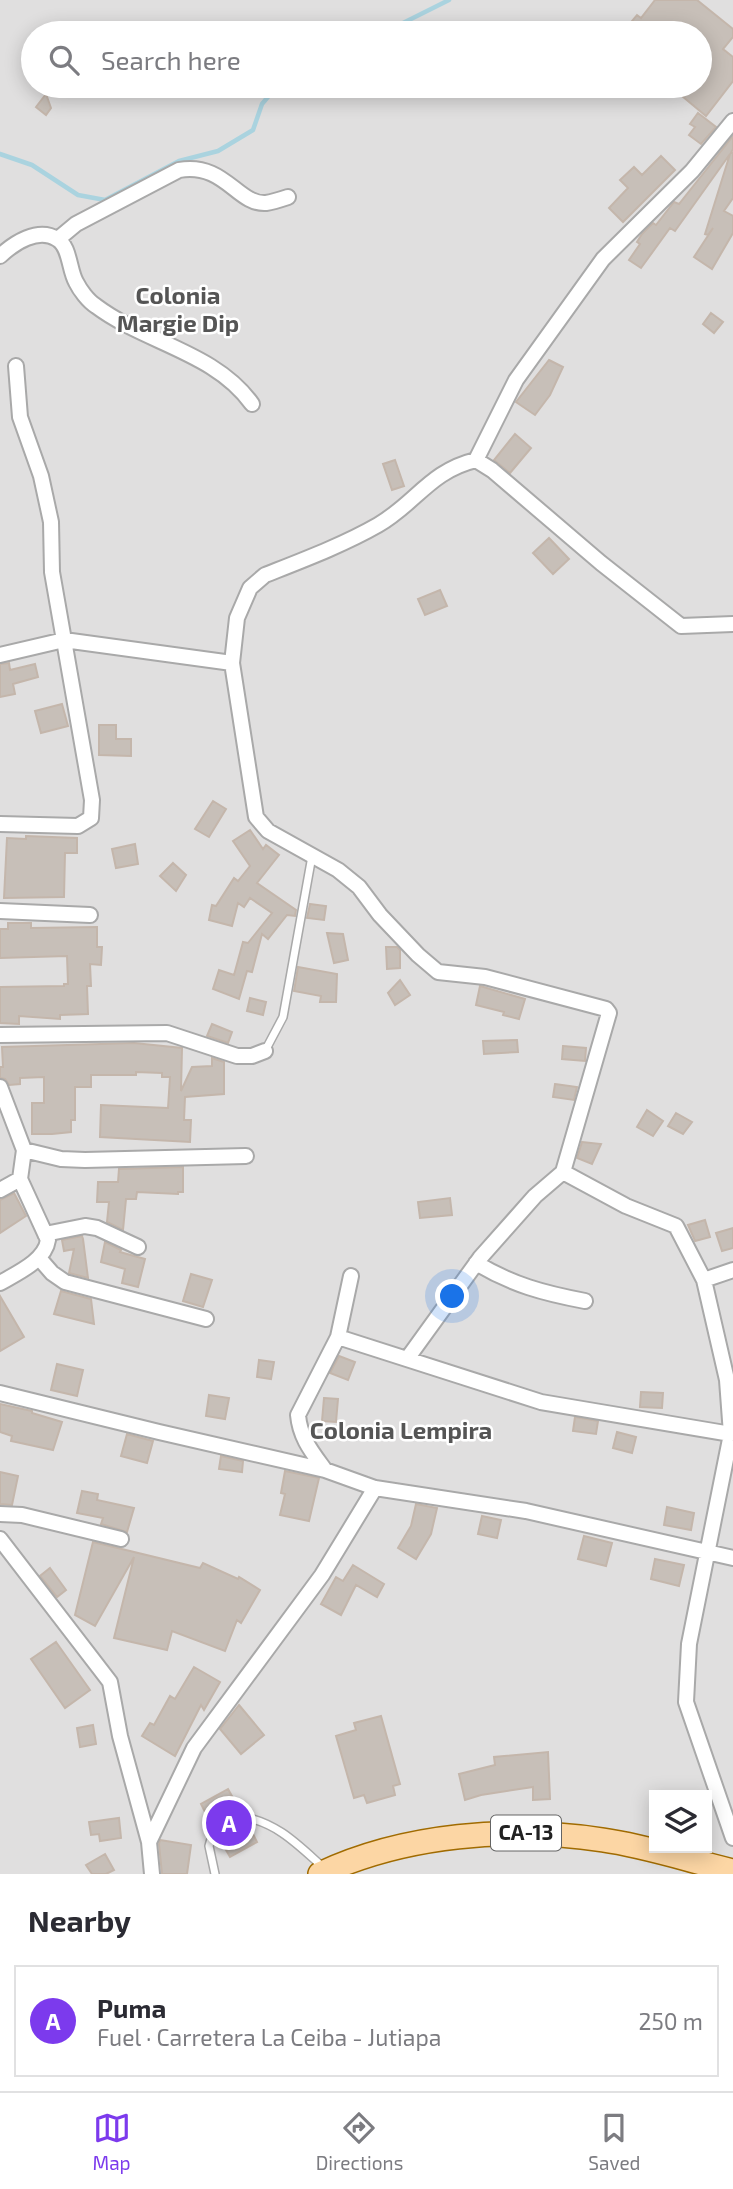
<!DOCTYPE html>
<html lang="en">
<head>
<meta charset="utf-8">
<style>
  body { margin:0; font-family:"Exo 2",sans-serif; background:#f7f7f7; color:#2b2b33 }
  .controls { position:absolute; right:21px; bottom:21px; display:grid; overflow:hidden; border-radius:0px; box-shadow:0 4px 18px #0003 }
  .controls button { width:63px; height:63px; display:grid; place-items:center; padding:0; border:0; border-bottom:2px solid #e1e1e2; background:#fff; color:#2b2b33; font:35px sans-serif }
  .you { position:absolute; left:453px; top:1297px; width:24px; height:24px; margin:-18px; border:5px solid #fff; border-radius:50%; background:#1a73e8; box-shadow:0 0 0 10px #1a73e833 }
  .badge { display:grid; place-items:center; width:46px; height:46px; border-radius:50%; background:#7c3aed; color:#fff; font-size:23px; font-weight:700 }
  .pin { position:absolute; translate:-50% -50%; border:4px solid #fff; box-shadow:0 2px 7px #0006 }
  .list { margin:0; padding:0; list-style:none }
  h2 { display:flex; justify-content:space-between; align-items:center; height:91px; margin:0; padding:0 28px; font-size:30px }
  h2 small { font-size:23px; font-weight:400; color:#7c7c81 }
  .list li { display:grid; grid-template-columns:46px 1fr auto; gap:21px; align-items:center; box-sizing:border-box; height:112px; margin:0 14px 14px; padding:0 14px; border:2px solid #e1e1e2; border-radius:0px }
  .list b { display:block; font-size:26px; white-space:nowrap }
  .list p { margin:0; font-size:23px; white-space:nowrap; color:#7c7c81 }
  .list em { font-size:23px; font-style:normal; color:#7c7c81 }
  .icon { flex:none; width:38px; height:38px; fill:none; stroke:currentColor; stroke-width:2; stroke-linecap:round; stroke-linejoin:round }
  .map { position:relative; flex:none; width:733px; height:1874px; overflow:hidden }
  .search { position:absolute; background:#fff; box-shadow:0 4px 18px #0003; left:21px; right:21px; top:21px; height:77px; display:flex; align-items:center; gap:18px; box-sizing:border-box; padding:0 24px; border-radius:38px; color:#7c7c81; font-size:26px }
  .sheet { height:217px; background:#fff }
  nav { display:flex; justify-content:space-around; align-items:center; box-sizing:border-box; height:98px; border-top:2px solid #e1e1e2; background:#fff; font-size:19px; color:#7c7c81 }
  nav a { display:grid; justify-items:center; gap:4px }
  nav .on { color:#7c3aed }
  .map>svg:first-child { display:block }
  .residential { fill:#e0dfdf; fill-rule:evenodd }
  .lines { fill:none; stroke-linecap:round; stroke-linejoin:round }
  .stream { stroke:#aad3df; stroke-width:4.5 }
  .building { fill:#c7bfb8; stroke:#c4b6ab; stroke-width:2 }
  .service-casing { stroke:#a9a9a9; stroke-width:10 }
  .minor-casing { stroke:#a9a9a9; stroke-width:18 }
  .primary-casing { stroke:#a06b00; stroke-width:26 }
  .service { stroke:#fff; stroke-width:7 }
  .minor { stroke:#fff; stroke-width:14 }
  .primary { stroke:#fcd6a4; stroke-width:23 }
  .labels { text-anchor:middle; stroke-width:5; stroke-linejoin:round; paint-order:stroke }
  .shield { fill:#fff; stroke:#646464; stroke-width:2 }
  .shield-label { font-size:21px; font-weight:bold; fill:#222 }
  .neighbourhood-label { font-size:24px; font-weight:bold; fill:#555; stroke:#fff }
</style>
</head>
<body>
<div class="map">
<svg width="733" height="1874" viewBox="0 0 733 1874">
  <rect width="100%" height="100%" fill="#f2efe9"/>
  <path class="residential" d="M0,0H733V1874H0ZM33,33H700V86H33ZM654,1795H707V1848H654Z"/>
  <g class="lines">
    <path class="stream" d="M383,33L449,0
      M0,154L32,165L78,195L105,200L179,161L218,151L253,130L262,104L277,86"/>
  </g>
  <path class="building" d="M655,0H697L733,29V37L723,49L733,57V81L706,116L670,86H700V33H622L637,15L641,18Z
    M46,94L51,108L46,115L36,107Z
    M698,113L716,127L701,144L689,135L695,127L690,124Z
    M733,136V149L731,153H733V198L724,211L733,216V233L712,269L694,257L713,228L708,235L705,234L730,154L675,231L670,228L641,268L629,260L640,244L637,242L642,234L653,223L656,225L674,202L679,204Z
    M661,156L675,170L623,222L609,208L628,188L620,180L634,167L642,175Z
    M711,313L723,322L714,333L703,324Z
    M549,360L563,367L550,395L535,415L516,402Z
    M515,434L531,448L510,473L494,460Z
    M395,460L404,486L392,490L383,464Z
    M549,538L569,559L553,574L533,553Z
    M440,590L447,606L425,615L418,599Z
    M9,663L10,670L35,664L38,677L13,684L15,694L0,697V664Z
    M62,704L68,726L41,733L35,711Z
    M99,725H116V739H131V756L99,755Z
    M213,801L226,809L209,837L195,829Z
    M250,830L263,849L266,845L279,855L257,883L296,910L295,916L287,915L268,939L262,934L252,972L247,971L239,999L213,989L219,970L234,975L243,942L248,943L272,913L250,898L244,907L238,903L232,926L209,920L212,905L216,906L234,878L238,881L250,866L233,841Z
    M26,836L77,838V853H65L64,897L4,898L7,838L26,839Z
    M135,844L138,864L116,868L112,849Z
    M173,863L186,875L176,891L160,876Z
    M310,904L326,906L324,920L307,918Z
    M8,923H31V928L97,927V947H102L101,965L90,964L91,986H87L88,1014L60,1015V1019L19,1016V1024L0,1023V987L64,986V984H68L67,956L0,958V929H8Z
    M327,933L343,934L348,960L334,963Z
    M386,947H397L400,950V968L387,969Z
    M298,967L337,974L336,1002H320L321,996L294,991Z
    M400,980L410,995L395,1005L388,993Z
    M480,986L525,999L519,1019L503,1015L504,1012L476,1005Z
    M250,998L266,1002L263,1015L247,1011Z
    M212,1024L232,1032L228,1043L207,1036Z
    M517,1040L518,1052L484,1054L483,1041Z
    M134,1043L182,1048L181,1091L192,1067L212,1066V1058L224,1062V1094L185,1097L184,1120H191L190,1142L100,1137L101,1105L168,1108L170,1077H162V1073L136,1072V1075H91V1087H75V1120H71V1132L52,1134H32V1103H44V1077L20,1078V1084L9,1085L5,1079L0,1078V1067H3L2,1047Z
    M563,1046L586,1048L585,1061L562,1059Z
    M555,1084L577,1087L574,1100L553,1097Z
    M647,1110L663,1121L653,1136L637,1127Z
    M676,1113L692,1122L683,1134L668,1126Z
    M582,1142L601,1144L592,1164L577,1158Z
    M183,1167V1192H178V1194L137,1192L136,1199H126L123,1230L107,1222L109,1202H97L98,1182H118L119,1169Z
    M14,1193L26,1216L0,1233V1200Z
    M450,1198L452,1215L420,1218L418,1202Z
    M705,1220L710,1237L695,1241L688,1225Z
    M733,1228V1248L722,1251L716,1233Z
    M82,1236L83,1239L88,1278L69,1273L74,1249L64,1251L62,1240Z
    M105,1242L121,1250L120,1252L145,1259L138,1287L122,1283L125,1269L101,1262Z
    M191,1274L212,1280L203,1307L183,1301Z
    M61,1291L91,1299L94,1324L54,1314Z
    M0,1296L24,1337L0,1351Z
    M339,1356L355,1362L348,1380L330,1373Z
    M259,1360L274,1362L271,1379L257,1377Z
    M57,1364L83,1370L77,1396L51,1390Z
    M641,1392L663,1393L662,1408L640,1407Z
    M209,1395L229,1398L225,1419L206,1416Z
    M324,1398L338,1399L336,1422L322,1421Z
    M0,1404L32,1411V1413L62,1422L53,1450L11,1441L12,1436L0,1432Z
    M575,1417L598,1421L596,1434L573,1431Z
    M617,1432L636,1437L632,1453L613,1448Z
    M127,1434L153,1441L147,1463L121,1456Z
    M221,1456L243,1461L242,1472L219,1469Z
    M285,1471L319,1478L309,1521L280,1515L285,1494L281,1493Z
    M0,1472L18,1476L12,1505L0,1504Z
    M82,1491L98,1494L97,1500L134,1508L127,1532L101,1524L103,1518L77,1513Z
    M416,1504L437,1508L431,1534L416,1559L398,1548L411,1526Z
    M667,1507L694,1513L691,1530L664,1525Z
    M482,1516L501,1520L497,1538L478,1534Z
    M584,1536L612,1543L606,1566L578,1559Z
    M93,1542L200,1568L203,1563L238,1579L239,1577L260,1590L241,1623L237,1620L225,1651L172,1631L167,1650L114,1638L134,1557L95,1626L75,1615Z
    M655,1559L684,1565L679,1586L651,1579Z
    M353,1565L384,1584L377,1597L356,1585L341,1615L321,1604L336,1577L343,1581Z
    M50,1568L66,1590L57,1597L40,1576Z
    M56,1642L90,1690L65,1708L31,1659Z
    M194,1667L220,1682L204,1710L201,1705L175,1756L142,1736L150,1723L154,1725L170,1696L175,1699Z
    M239,1705L264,1735L241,1754L220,1729Z
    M381,1716L400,1784L393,1786L395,1795L367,1803L364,1795L354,1798L336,1736L356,1730L354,1723Z
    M93,1725L96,1744L80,1747L77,1728Z
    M548,1752L550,1799L533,1800V1787L481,1795L465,1800L459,1774L495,1765L494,1757Z
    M228,1789L241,1812L238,1819L248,1824L257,1842L230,1857L218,1836L220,1827L216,1823L211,1824L201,1804Z
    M119,1818L121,1838L100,1841L99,1834L91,1835L89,1822Z
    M160,1840L191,1845L187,1874H162L159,1844Z
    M105,1854L114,1870L106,1874H92L86,1865Z"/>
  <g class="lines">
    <defs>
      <path id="service" d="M265,1051L283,1017L312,856
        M244,1817C278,1823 299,1846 324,1868
        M214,1829L209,1846L215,1874"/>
      <path id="minor" d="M58,239L76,224L179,170C225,162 237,205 266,203C273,202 282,199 288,197
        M0,256C14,243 38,227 57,239C70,246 69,270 76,282C80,290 88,301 96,306C145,343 215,352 252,404
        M476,460L516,380L603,259L692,171L733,121
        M0,655L64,640L232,663
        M0,824L78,826L91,818L92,800L52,572L51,522L41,476L20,417L16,366
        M0,911L90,915
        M0,1035L167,1033L237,1056H252L265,1051
        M0,1087L24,1150L20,1179L48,1240C45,1261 17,1273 0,1283
        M24,1150L61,1159L85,1160L246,1156
        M563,1172L626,1206L676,1226L704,1280L727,1380L731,1434L689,1644L686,1702L733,1838
        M0,1190L20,1179
        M45,1234L85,1226L97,1228L138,1247
        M39,1258L52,1273L65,1282L206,1319
        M476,1263C513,1285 543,1293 585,1301
        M704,1280L733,1270
        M338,1337L541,1402L731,1434
        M407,1359L480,1258L535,1196L563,1172L609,1013L606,1009L485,977L438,972L418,955L380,915L359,887L338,870L268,831L256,817L232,663L237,618L250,588L265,575C303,560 343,545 378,525C416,503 430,471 476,460L492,470L601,563L681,626L733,624
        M0,1393L159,1432L325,1470L375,1488L526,1511L733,1558
        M325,1470C312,1452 300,1438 298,1415L338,1337L351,1276
        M0,1514L22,1515L121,1539
        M0,1539L110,1682L120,1736L149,1842L152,1874
        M149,1842L194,1748L322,1575L375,1488"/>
      <path id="primary" d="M320,1874C405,1834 510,1826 603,1840C646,1846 690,1861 733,1871"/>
    </defs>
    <use href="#service" class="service-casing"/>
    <use href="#minor" class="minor-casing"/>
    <use href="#primary" class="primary-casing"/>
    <use href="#service" class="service"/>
    <use href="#minor" class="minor"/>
    <use href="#primary" class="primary"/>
  </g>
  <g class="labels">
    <rect class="shield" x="491" y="1815.5" width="70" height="35" rx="5"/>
    <g class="shield-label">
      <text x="526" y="1840">CA-13</text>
    </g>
    <g class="neighbourhood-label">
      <text x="178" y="304">Colonia<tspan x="178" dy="28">Margie Dip</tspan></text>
      <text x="401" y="1439">Colonia Lempira</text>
    </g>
  </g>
</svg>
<div class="controls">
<button><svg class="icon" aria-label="layers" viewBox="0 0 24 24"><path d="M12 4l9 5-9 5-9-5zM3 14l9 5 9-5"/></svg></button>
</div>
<div class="you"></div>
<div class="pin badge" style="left:229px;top:1823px">A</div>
<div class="search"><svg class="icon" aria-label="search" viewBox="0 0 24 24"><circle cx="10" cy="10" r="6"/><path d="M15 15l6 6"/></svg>Search here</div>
</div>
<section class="sheet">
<h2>Nearby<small></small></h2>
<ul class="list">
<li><span class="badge">A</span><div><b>Puma</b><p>Fuel · Carretera La Ceiba - Jutiapa</p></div><em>250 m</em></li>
</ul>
</section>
<nav>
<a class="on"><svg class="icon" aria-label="map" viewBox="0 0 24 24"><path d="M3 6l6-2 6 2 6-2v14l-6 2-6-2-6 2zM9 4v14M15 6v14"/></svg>Map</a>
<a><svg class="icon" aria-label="directions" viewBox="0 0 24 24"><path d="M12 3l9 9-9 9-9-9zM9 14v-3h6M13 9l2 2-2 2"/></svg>Directions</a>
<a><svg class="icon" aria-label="saved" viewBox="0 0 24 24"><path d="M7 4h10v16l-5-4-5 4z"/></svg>Saved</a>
</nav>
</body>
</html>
